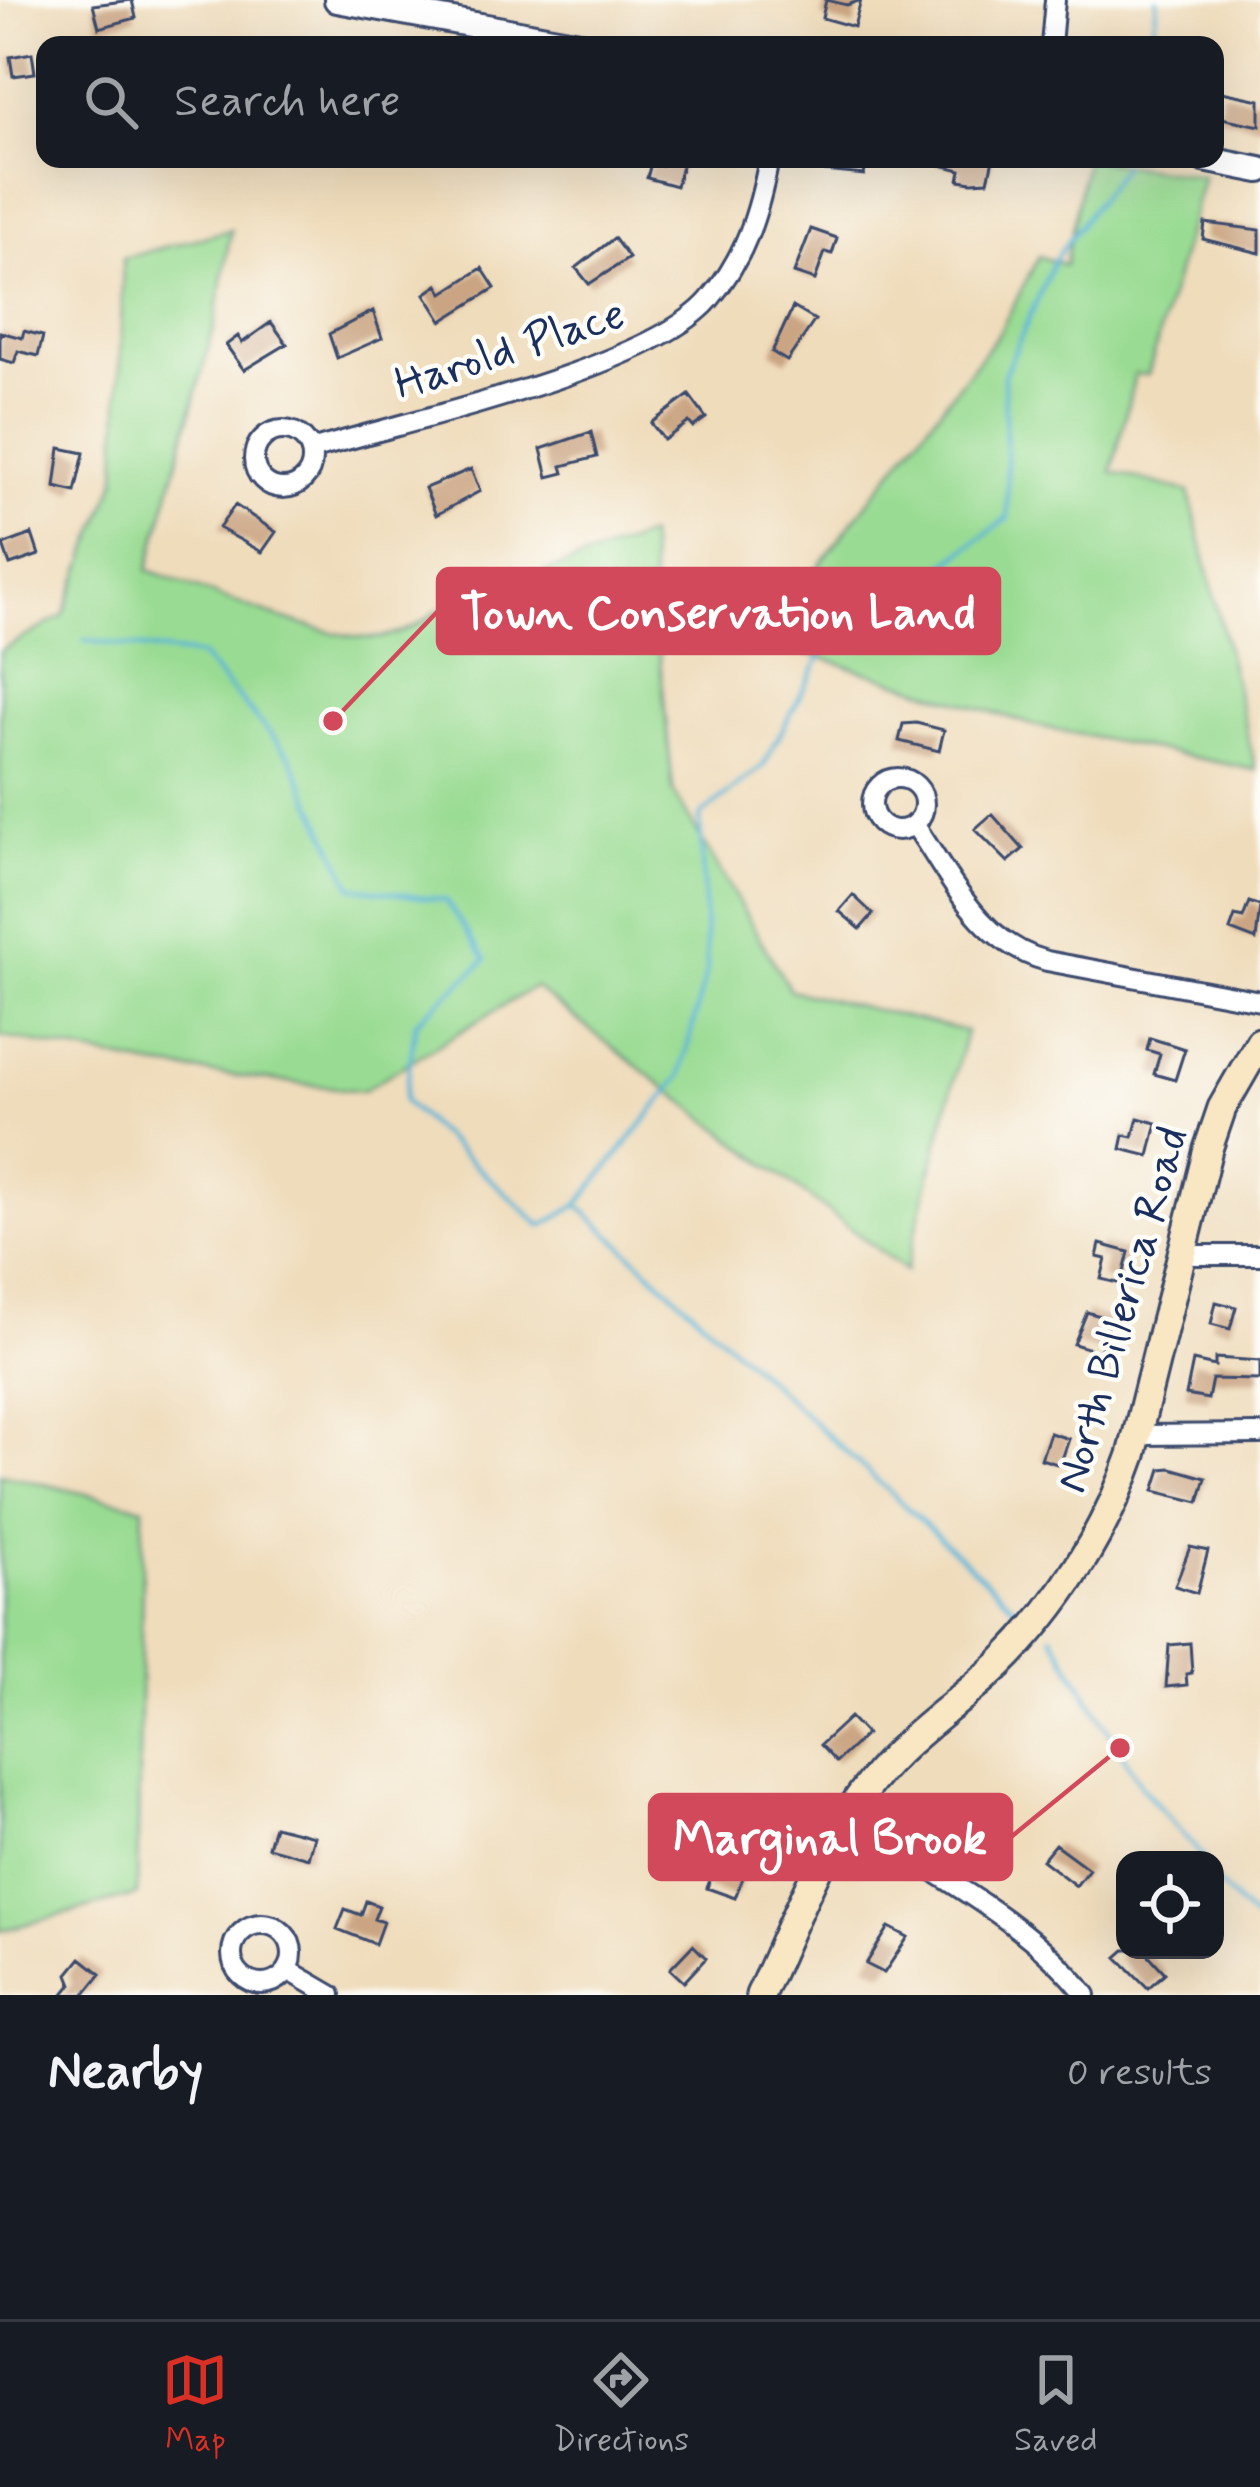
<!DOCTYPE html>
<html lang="en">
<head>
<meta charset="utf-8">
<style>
  body { margin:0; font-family:Mynerve,sans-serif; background:#20242c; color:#f1f3f6 }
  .controls { position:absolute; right:36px; bottom:36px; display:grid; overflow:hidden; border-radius:24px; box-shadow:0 12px 48px #0002 }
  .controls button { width:108px; height:108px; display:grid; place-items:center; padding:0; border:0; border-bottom:3px solid #363941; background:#171b24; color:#f1f3f6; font:60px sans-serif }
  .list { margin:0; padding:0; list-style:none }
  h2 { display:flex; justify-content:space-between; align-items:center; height:156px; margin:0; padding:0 48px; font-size:51px }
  h2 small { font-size:39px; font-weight:400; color:#9ea1a6 }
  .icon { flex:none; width:66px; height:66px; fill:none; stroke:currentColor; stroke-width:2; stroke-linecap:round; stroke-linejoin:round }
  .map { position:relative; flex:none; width:1260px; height:1995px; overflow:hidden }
  .search { position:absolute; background:#171b24; box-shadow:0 12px 48px #0002; left:36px; right:36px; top:36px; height:132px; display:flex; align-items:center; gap:30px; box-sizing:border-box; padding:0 42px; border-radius:24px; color:#9ea1a6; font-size:45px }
  .sheet { height:324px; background:#171b24 }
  nav { display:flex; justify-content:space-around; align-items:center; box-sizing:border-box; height:168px; border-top:3px solid #363941; background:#171b24; font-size:33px; color:#9ea1a6 }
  nav a { display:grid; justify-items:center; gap:6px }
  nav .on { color:#d93025 }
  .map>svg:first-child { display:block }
  .green { fill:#99db92; stroke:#5a8578; stroke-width:3 }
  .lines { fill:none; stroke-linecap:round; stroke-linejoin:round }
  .stream { stroke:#59b4d6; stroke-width:4.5 }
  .building { fill:#cba583 }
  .minor-casing { stroke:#3b496c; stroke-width:24 }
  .tertiary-casing { stroke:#3b496c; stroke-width:30 }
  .secondary-casing { stroke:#3b496c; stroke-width:33 }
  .minor { stroke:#fff; stroke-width:18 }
  .tertiary { stroke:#fff; stroke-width:24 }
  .secondary { stroke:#f9e7c3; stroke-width:27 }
  .labels { text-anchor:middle; stroke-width:9; stroke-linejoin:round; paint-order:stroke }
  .street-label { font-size:45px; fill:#1b2f5e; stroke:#fdfcf7 }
  .leader { fill:none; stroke:#d1495b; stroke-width:4.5 }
  .callout-dot { fill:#d1495b; stroke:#fdfcf7; stroke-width:4.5 }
  .callout { fill:#d1495b; stroke:#d1495b; stroke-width:4.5 }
  .callout-label { font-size:48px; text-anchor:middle; font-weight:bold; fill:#fff }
</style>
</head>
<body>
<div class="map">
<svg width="1260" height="1995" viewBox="0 0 1260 1995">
  <rect width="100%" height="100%" fill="#fdfcf7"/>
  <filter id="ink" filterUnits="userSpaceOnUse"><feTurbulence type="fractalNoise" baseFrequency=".00833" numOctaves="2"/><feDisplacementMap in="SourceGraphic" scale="24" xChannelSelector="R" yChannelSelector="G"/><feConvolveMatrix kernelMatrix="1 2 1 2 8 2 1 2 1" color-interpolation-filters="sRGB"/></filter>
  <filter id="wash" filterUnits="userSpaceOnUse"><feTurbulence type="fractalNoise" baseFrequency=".004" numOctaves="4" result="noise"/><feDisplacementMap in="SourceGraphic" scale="48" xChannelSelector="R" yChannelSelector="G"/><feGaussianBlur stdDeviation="2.7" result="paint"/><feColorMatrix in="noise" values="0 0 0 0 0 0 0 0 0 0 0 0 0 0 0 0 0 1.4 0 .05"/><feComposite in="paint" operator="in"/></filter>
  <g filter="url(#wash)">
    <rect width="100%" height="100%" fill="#efdcbb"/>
    <path class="green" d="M1086,159L1203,176L1148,375L1135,374L1112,472L1189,492L1256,770L1033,725L762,639L999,333L1039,256L1065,265Z
      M231,230L214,328L148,570C201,589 320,638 372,638C397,638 422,624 440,609L648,536L673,791L790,990L966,1031L906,1271L534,987L362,1091L153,1066L0,1036V651L63,616L117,478L123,258Z
      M0,1474L143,1507L137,1895L0,1931Z"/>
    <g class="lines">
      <path class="stream" d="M1152,45L1157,0
        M84,640L201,656L290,756L352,887L445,900L486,960L416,1022L404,1101L542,1226L578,1205L680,1077L707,968L700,816L764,765L822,654L1008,518L1004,375L1055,259L1123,166
        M578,1205L1021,1613
        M1052,1635L1142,1787L1205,1860
        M1215,1881L1260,1926"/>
    </g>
    <g id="blocks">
      <path class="building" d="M132,0L136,18L99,28L93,5Z
        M826,0L847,5L861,0L854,27L822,18Z
        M32,53L35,73L13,76L10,57Z
        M1222,92L1260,100V126L1217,117Z
        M662,159H684L676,186L647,178L651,163L661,165Z
        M818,159H868L864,175L825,171Z
        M938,159H993L988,181L972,182L959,180L961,170L937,164Z
        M1205,223L1260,230V253L1203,239Z
        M811,229L837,238L832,254L825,252L815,280L794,273Z
        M614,238L629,258L589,284L576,268Z
        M482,268L495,288L442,321L425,294L438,285L443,293Z
        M793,307L815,320L787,361L772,352Z
        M373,311L382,338L337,358L329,334Z
        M271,322L287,344L244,370L226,345L238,336L242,343Z
        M24,331L43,336L38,356L18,351L14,363L0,359V332L22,338Z
        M689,395L706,418L693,427L689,422L664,440L651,423Z
        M591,432L597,457L562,466L564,473L548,477L541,449Z
        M60,448L84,453L75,492L55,487Z
        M471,469L480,491L436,515L425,488Z
        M235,505L276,532L262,552L219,528Z
        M32,534L39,555L10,565L3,545Z
        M916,723L944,730L939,751L899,741L903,724Z
        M992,814L1023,849L1008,862L975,829Z
        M853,895L873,914L860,929L839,911Z
        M1249,902L1260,906L1256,940L1230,930L1235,916L1243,918Z
        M1150,1038L1185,1049L1175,1080L1154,1074L1160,1054L1147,1050Z
        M1138,1118L1157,1123L1149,1156L1121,1149L1124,1135L1133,1137Z
        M1100,1244L1129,1252L1121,1284L1101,1279L1106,1259L1097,1257Z
        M1216,1302L1236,1307L1230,1329L1211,1324Z
        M1087,1312L1110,1319L1100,1352L1074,1344Z
        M1215,1358L1260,1361V1380L1212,1379L1208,1399L1186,1395L1193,1361L1215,1366Z
        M1050,1433L1069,1439L1060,1465L1041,1459Z
        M1171,1468L1206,1478L1199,1502L1154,1491L1161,1469Z
        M1190,1547L1208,1551L1197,1593L1175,1586Z
        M1190,1643L1192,1673L1186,1674L1187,1685L1166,1687L1169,1645Z
        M850,1717L866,1734L836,1762L820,1745Z
        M274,1826L314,1836L308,1858L268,1847Z
        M1055,1844L1089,1869L1076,1886L1042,1860Z
        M735,1849L751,1855L735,1898L707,1888L717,1862L729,1866Z
        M366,1901L379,1906L374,1919L383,1922L375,1944L337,1929L345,1909L361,1915Z
        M889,1927L908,1937L884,1973L866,1964Z
        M693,1945L706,1958L684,1982L670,1969Z
        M1125,1950H1144L1165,1973L1148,1988L1117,1957Z
        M81,1958L101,1974L84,1995H63L72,1984L68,1974Z"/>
    </g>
  </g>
  <g filter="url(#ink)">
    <use href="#blocks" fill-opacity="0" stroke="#3b496c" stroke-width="3"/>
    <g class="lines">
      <defs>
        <path id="minor" d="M1051,45L1055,0
          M254 459a29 29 0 1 1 58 0a29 29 0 1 1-58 0Z
          M311,450C406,421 649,369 709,300C745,258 759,212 769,159
          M872 804a26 26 0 1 1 52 0a26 26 0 1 1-52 0Z
          M914,824C951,878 979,943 1047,961L1260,1001
          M1179,1255H1260
          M1137,1435L1260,1434
          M848,1817C927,1871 1027,1919 1086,1995
          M232 1954a30 30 0 1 1 60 0a30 30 0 1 1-60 0Z
          M288,1970L331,1995"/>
        <path id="tertiary" d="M337,0L585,45
          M1204,159L1260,170"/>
        <path id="secondary" d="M760,1995C793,1925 822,1843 871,1782C908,1735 957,1705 1000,1664C1059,1606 1105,1533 1132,1455L1208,1149L1222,1108L1260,1042"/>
      </defs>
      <use href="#minor" class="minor-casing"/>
      <use href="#tertiary" class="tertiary-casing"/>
      <use href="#secondary" class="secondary-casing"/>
      <use href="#minor" class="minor"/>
      <use href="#tertiary" class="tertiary"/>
      <use href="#secondary" class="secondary"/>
    </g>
  </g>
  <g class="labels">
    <g class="street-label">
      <text transform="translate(509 347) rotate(-18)" y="16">Harold Place</text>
      <text transform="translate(1120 1309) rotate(-74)" y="16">North Billerica Road</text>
    </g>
  </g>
  <path class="leader" d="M333 721L438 611M1120 1748L1011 1837"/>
  <g class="callout-dot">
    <circle cx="333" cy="721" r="12"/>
    <circle cx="1120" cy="1748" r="12"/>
  </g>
  <g class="callout">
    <rect x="438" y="569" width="561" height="84" rx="12"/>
    <rect x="650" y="1795" width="361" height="84" rx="12"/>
  </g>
  <g class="callout-label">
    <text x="718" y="628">Town Conservation Land</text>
    <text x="830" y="1853">Marginal Brook</text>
  </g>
</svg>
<div class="controls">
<button><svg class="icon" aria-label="locate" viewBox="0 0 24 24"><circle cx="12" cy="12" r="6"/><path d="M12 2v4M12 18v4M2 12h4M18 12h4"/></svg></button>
</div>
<div class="search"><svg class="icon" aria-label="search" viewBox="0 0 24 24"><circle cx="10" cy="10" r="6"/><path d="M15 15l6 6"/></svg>Search here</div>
</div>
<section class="sheet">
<h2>Nearby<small>0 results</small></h2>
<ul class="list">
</ul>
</section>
<nav>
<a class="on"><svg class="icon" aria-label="map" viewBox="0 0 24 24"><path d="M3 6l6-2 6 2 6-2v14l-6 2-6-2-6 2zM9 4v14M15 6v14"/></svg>Map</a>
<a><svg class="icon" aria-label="directions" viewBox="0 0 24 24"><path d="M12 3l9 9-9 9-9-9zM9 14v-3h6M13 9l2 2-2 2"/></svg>Directions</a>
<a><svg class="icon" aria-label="saved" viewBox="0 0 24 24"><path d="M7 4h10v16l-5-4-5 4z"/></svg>Saved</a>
</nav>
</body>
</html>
